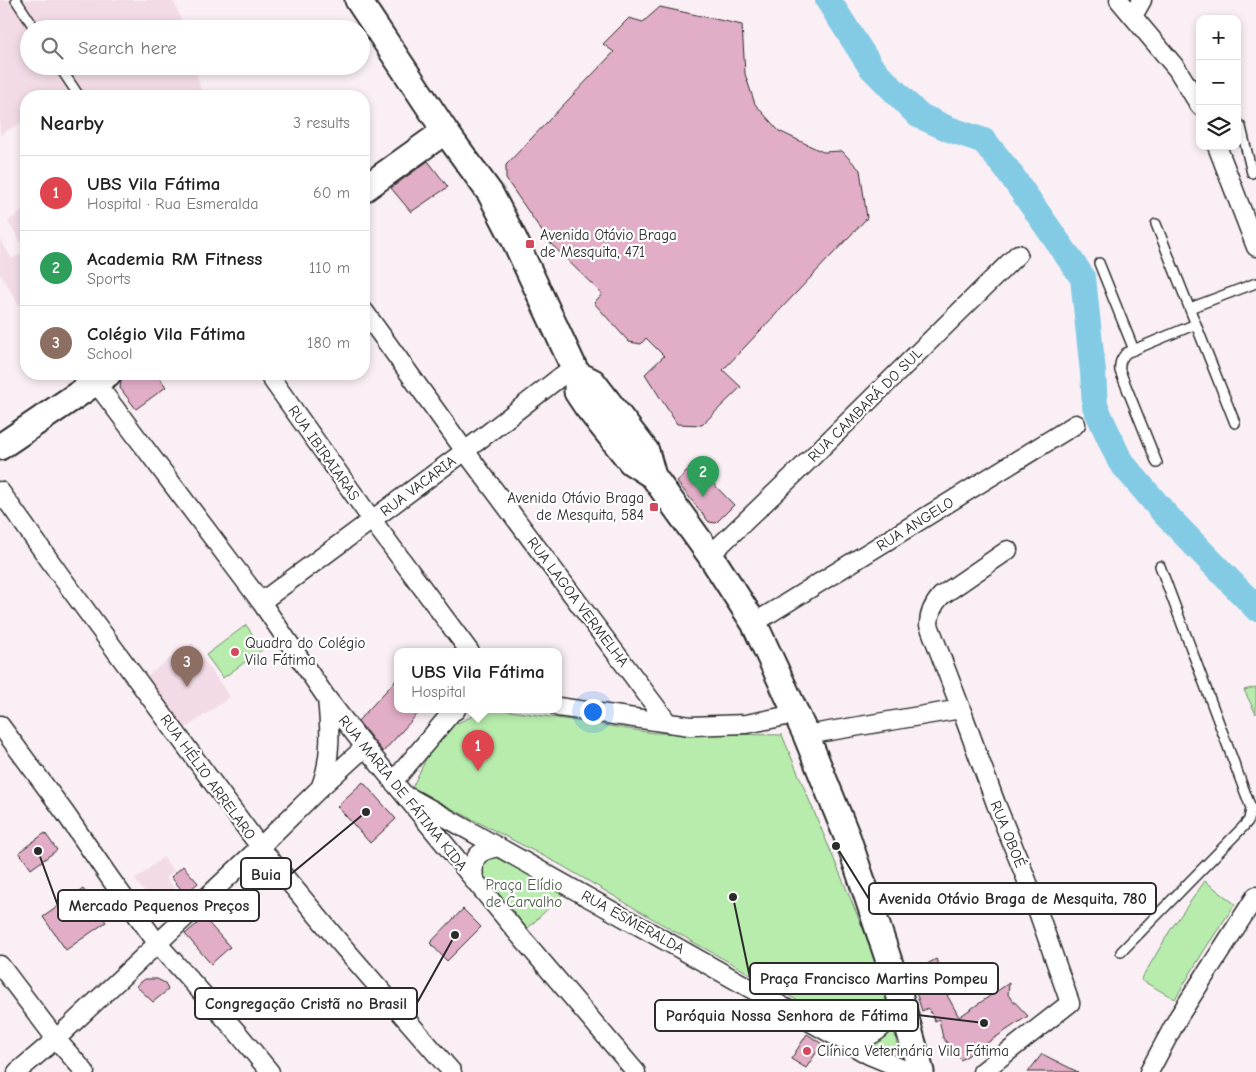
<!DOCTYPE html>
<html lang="en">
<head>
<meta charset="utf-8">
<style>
  body { margin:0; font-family:"Comic Neue",sans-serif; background:#f6f6f6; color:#222 }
  .controls { position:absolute; right:15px; top:15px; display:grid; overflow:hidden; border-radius:10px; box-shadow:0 2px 8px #0003 }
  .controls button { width:45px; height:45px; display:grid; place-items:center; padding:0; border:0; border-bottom:1px solid #e0e0e0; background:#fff; color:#222; font:25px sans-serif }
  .you { position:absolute; left:592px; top:711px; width:18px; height:18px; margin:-12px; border:4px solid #fff; border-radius:50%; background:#1a73e8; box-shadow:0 0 0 8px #1a73e833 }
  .badge { display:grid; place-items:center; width:32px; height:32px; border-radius:50%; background:#d1495b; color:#fff; font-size:16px; font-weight:700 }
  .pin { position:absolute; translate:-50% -41px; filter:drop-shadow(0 1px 2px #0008) }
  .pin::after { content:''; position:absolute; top:26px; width:18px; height:15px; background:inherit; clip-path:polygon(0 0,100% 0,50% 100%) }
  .popup { position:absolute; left:394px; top:648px; width:168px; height:65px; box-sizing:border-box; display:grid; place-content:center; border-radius:10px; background:#fff; filter:drop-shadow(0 1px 4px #0005); font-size:16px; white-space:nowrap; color:#767676 }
  .popup b { font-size:19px; color:#222 }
  .popup::after { content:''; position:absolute; left:50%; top:100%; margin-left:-10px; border:10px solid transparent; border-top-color:#fff }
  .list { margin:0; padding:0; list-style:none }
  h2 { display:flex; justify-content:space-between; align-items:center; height:65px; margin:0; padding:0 20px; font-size:21px }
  h2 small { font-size:16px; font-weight:400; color:#767676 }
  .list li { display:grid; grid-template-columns:32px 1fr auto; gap:15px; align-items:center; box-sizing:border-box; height:75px; padding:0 20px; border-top:1px solid #e0e0e0 }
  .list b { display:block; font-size:19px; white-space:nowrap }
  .list p { margin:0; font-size:16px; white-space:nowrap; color:#767676 }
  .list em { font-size:16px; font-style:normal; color:#767676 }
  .icon { flex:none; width:28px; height:28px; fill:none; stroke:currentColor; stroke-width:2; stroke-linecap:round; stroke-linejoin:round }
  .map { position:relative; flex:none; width:1256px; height:1072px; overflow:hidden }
  .search { position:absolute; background:#fff; box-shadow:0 2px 8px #0003; left:20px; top:20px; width:350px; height:55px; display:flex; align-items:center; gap:12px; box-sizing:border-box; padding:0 18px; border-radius:28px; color:#767676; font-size:19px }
  .panel { position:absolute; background:#fff; box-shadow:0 2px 8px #0003; left:20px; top:90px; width:350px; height:290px; border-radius:20px }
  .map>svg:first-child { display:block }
  .built { fill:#f2dbe6 }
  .green { fill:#b7ecad; stroke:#718c6c }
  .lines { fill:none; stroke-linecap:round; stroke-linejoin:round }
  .river { stroke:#83cbe4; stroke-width:26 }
  .building { fill:#e2adc7; stroke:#2b2b2b }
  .lane-casing { stroke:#2b2b2b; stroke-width:12 }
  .street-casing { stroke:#2b2b2b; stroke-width:21 }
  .secondary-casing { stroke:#2b2b2b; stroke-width:29 }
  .lane { stroke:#fff; stroke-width:9 }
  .street { stroke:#fff; stroke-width:18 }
  .secondary { stroke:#fff; stroke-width:25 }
  .poi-dot { fill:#d1495b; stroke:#fff; stroke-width:2 }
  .labels { text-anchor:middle; stroke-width:4.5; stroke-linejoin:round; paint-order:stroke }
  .poi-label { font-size:15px; fill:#2b2b2b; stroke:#fff; text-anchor:start }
  .street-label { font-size:15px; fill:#2b2b2b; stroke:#fff }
  .park-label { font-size:15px; fill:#4e5b4c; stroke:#fff }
  .leader { fill:none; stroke:#2b2b2b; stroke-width:2 }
  .callout-dot { fill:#2b2b2b; stroke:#fff; stroke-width:2 }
  .callout { fill:#fff; stroke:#2b2b2b; stroke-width:2 }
  .callout-label { font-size:16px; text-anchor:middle; font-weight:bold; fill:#2b2b2b }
</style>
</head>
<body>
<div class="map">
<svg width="1256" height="1072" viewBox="0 0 1256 1072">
  <rect width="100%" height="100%" fill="#f9eff4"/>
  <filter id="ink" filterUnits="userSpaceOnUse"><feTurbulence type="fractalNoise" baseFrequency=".02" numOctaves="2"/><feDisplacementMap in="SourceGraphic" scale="10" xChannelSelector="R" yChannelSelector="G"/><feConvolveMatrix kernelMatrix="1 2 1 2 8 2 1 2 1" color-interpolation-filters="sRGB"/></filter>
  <g filter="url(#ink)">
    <path class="built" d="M0,0H173L185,29H29V66H195L202,96H26V133L20,123L0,135Z
      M26,209V264L23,266L26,270V302L20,306L0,274V240L12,259L26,251L8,221Z
      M192,643L230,697L182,731L144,678Z
      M163,857L174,871L166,878L180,896L161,912L135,880Z"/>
    <path class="green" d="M246,625L263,649L223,678L206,655Z
      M1256,687V714L1244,690Z
      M486,710H505L654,733L782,735L892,998L871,1024L850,1030L672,930L561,865L412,788L428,755L453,725Z
      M498,851L569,888L521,935L474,869Z
      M1205,881L1235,904L1205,949L1175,999L1141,980L1171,929Z
      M889,1030L894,1031L900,1057V1061L860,1045Z"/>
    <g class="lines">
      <path class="river" d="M828,0L871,67L918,115L949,129L984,141L1009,172L1083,278L1093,372L1095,406L1120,461L1165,514L1256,608"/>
    </g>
    <path class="building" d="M660,7L742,25L745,74L755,104L779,131L823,152L842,151L860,170L867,218L723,370L741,387L702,425L677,424L645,374L664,356L646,338L641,344L629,342L594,303L602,294L550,243L506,179V165L614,52L603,44L629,18L643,22Z
      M428,161L448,187L411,212L391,188Z
      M124,374H157L166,387L136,409L120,388L121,381Z
      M693,463L734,505L716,523L709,522L677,482Z
      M398,678V710H421L383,752L358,721Z
      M363,782L396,819L370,843L337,806Z
      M45,833L57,850L31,869L19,852Z
      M183,866L198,883L185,894L171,877Z
      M83,889L106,922L66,950L43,917Z
      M463,909L481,927L447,961L430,943Z
      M204,918L230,947L211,964L185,934Z
      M936,959L952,992L947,995L959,1017L1009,983L1008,995L1028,1016L961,1060L943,1038L939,1019L935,1021L928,1008L922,1011L910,974Z
      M145,979H157L165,983L168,990L153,1002L136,986Z
      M807,1034L822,1044L806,1068L791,1059Z
      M1042,1054L1078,1072H1028Z"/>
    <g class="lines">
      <defs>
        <path id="lane" d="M16,0L35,29
          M59,66L79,96
          M1237,122L1241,127L1252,173
          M1156,224L1235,423
          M1099,263L1134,350
          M1190,308L1256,283
          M1157,463L1120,371C1119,363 1121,359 1126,353L1196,324
          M1121,952L1243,827L1249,820L1251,808L1160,566"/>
        <path id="street" d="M1119,0L1177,69L1200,106
          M1133,16L1142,0
          M1217,146L1256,247
          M364,311L465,451L668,723
          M268,374L372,520L470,652
          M96,383L261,602L326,697L365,747L521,937L636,1072
          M0,491L60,575L260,847L340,943L452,1072
          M710,555L803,466L1018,254
          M261,602L465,451L573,367
          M754,623L1076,424
          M558,707L690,726L746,724L796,714
          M961,709L929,625C929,613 933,605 941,596L1008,550
          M0,725L65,813L112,881L158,944L236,1031L270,1072
          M806,735L961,709L996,804L1028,883L1070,1003L982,1072
          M393,782L452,712L456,710
          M321,786C332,757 330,728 327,698
          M411,798L869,1055L910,1072
          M474,881C472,858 475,851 499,847
          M0,965L56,1039L85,1072
          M841,1038C846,1039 851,1040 856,1040C862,1040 867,1037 871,1035C888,1026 895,1011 899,993
          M17,1072L56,1039L260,847L321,787L365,747
          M1149,1072L1179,1016L1256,896"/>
        <path id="secondary" d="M358,0L445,131L490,193L514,239L577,374V392L587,407L631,462L653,476
          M364,189L445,131
          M577,374L593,382L646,451L653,476L710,555L754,623L806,735L848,839L894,976L921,1072
          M0,447L108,374"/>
      </defs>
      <use href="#lane" class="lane-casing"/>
      <use href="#street" class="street-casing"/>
      <use href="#secondary" class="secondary-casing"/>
      <use href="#lane" class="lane"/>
      <use href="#street" class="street"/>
      <use href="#secondary" class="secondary"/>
    </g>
  </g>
  <g class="poi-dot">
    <rect x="525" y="239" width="10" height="10" rx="2.5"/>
    <rect x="649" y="502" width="10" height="10" rx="2.5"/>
    <circle cx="235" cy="652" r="5"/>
    <circle cx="807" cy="1051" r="5"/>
  </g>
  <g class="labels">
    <g class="poi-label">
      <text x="540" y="240">Avenida Otávio Braga<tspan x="540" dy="17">de Mesquita, 471</tspan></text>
      <text x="644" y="503" text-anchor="end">Avenida Otávio Braga<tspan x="644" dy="17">de Mesquita, 584</tspan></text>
      <text x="245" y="648">Quadra do Colégio<tspan x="245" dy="17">Vila Fátima</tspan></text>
      <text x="817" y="1056">Clínica Veterinária Vila Fátima</text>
    </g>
    <g class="street-label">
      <text transform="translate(865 405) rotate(-45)" y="5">RUA CAMBARÁ DO SUL</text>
      <text transform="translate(324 453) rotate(55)" y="5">RUA IBIRAIARAS</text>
      <text transform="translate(418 486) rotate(-37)" y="5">RUA VACARIA</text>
      <text transform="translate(915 524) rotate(-32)" y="5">RUA ANGELO</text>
      <text transform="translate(578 602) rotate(53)" y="5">RUA LAGOA VERMELHA</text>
      <text transform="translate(208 777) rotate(54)" y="5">RUA HÉLIO ARRELARO</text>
      <text transform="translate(403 793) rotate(51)" y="5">RUA MARIA DE FÁTIMA KIDA</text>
      <text transform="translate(1008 834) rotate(68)" y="5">RUA OBOÉ</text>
      <text transform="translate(633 922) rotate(29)" y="5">RUA ESMERALDA</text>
    </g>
    <g class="park-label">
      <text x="524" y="890">Praça Elídio<tspan x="524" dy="17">de Carvalho</tspan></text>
    </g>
  </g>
  <path class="leader" d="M366 812L291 874M836 846L869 899M38 851L58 906M733 897L750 978M455 935L417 1003M984 1023L918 1015"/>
  <g class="callout-dot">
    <circle cx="366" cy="812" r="5"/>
    <circle cx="836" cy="846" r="5"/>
    <circle cx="38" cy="851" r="5"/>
    <circle cx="733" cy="897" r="5"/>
    <circle cx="455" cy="935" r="5"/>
    <circle cx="984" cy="1023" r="5"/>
  </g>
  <g class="callout">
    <rect x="241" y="858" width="50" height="31" rx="5"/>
    <rect x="869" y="883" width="287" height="31" rx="5"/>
    <rect x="58" y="890" width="201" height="31" rx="5"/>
    <rect x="750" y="963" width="248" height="31" rx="5"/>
    <rect x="195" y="988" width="222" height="31" rx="5"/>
    <rect x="655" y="1000" width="263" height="31" rx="5"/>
  </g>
  <g class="callout-label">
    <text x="266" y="880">Buia</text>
    <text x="1013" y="904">Avenida Otávio Braga de Mesquita, 780</text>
    <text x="159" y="911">Mercado Pequenos Preços</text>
    <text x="874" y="984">Praça Francisco Martins Pompeu</text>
    <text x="306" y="1009">Congregação Cristã no Brasil</text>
    <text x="787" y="1021">Paróquia Nossa Senhora de Fátima</text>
  </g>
</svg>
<div class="controls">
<button>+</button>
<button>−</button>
<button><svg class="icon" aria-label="layers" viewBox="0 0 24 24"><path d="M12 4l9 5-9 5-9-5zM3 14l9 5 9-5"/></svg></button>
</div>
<div class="you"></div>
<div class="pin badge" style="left:478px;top:771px;background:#e0444e">1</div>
<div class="popup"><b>UBS Vila Fátima</b>Hospital</div>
<div class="pin badge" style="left:703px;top:497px;background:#2e9e5b">2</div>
<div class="pin badge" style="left:187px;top:687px;background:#8d6e63">3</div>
<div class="search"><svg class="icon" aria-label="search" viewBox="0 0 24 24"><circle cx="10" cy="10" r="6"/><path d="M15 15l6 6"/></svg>Search here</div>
<section class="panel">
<h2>Nearby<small>3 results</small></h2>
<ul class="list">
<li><span class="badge" style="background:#e0444e">1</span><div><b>UBS Vila Fátima</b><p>Hospital · Rua Esmeralda</p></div><em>60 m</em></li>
<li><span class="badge" style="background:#2e9e5b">2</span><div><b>Academia RM Fitness</b><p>Sports</p></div><em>110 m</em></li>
<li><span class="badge" style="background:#8d6e63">3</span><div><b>Colégio Vila Fátima</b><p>School</p></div><em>180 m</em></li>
</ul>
</section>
</div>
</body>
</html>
